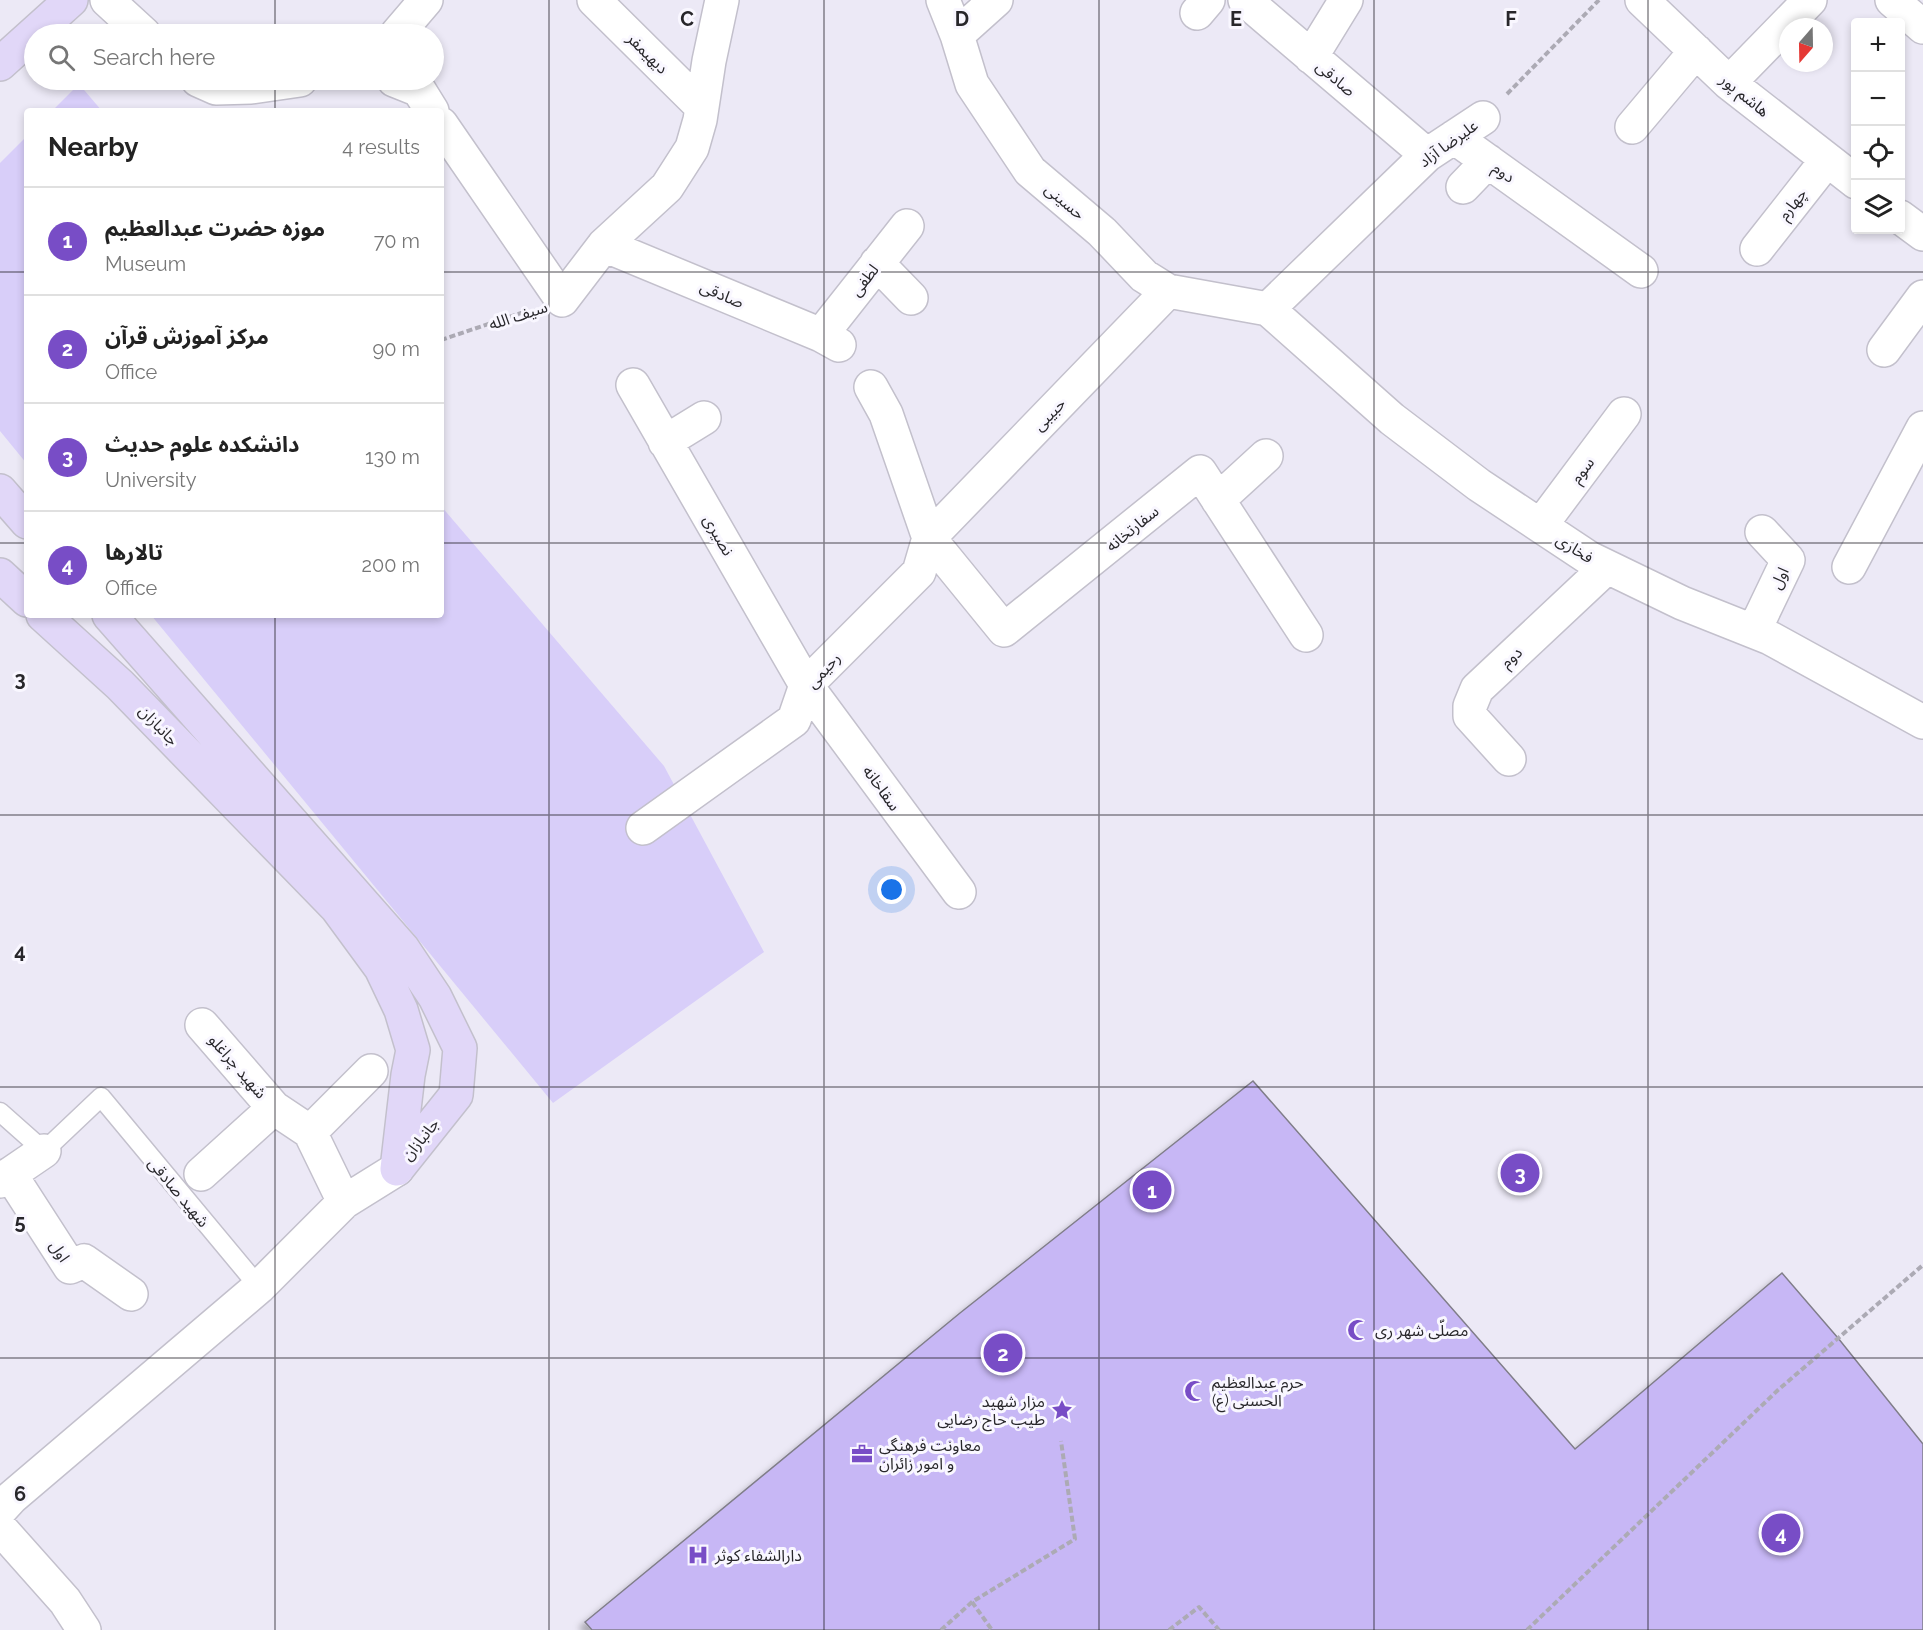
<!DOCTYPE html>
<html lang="en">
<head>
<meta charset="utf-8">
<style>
  body { margin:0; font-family:Raleway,"Noto Sans Arabic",sans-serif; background:#f2f2f2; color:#222 }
  .controls { position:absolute; right:18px; top:18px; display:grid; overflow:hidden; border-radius:6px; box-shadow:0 3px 9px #0003 }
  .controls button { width:54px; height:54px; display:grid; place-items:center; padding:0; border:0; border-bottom:2px solid #e0e0e0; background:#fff; color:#222; font:30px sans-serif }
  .compass { position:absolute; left:1779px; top:18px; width:54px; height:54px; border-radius:50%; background:#fff; box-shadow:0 3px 9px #0003; rotate:200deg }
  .you { position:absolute; left:892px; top:890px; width:21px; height:21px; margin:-15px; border:4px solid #fff; border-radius:50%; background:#1a73e8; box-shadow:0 0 0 9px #1a73e833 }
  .badge { display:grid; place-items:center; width:39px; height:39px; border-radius:50%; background:#784dc6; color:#fff; font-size:20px; font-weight:700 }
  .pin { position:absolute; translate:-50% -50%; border:3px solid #fff; box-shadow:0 2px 6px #0006 }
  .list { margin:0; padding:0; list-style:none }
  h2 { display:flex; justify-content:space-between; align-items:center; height:78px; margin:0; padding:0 24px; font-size:26px }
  h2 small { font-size:20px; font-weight:400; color:#767676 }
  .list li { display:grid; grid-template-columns:39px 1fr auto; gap:18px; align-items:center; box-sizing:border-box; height:108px; padding:0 24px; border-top:2px solid #e0e0e0 }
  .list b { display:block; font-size:22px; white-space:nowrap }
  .list p { margin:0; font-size:20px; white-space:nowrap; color:#767676 }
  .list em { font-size:20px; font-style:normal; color:#767676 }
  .icon { flex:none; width:33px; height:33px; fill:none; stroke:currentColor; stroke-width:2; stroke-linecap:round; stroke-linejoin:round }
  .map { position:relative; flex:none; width:1923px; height:1630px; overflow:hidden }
  .search { position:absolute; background:#fff; box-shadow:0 3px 9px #0003; left:24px; top:24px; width:420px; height:66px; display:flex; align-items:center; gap:15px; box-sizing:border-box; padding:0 21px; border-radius:33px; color:#767676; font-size:22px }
  .panel { position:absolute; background:#fff; box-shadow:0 3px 9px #0003; left:24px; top:108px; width:420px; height:510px; border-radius:6px }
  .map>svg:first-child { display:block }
  .green { fill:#d8cef9 }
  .building { fill:#c7b7f5; stroke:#807e89; stroke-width:1.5; filter:url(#shadow) }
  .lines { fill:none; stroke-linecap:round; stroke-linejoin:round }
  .lane-casing { stroke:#c3c0cc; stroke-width:21 }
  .street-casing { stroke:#c3c0cc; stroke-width:36 }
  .secondary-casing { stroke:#c3c0cc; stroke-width:36 }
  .path { stroke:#acaab4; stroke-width:4; stroke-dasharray:6 3; stroke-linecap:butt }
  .lane { stroke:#fff; stroke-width:18 }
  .street { stroke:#fff; stroke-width:33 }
  .secondary { stroke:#e1d7f8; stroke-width:33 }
  .grid { fill:none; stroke:#28272b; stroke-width:1.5; stroke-opacity:0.55 }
  .labels { text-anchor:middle; stroke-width:6; stroke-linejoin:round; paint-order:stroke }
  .street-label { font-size:16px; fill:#28272b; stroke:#f9f7ff }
  .poi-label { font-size:16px; fill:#28272b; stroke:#f9f7ff; text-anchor:start }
  .grid-label { font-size:20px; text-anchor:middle; font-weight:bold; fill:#28272b; stroke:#f9f7ff; stroke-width:6; stroke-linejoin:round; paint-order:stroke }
</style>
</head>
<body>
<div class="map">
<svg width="1923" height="1630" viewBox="0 0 1923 1630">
  <defs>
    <filter id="shadow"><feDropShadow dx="-5.5" dy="5.5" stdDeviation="3" flood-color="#0004"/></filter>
  </defs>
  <rect width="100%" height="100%" fill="#ece9f6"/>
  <path class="green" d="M79,84L102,111H52Z
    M27,136V464L0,431V163Z
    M441,506L664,766L764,952L553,1103L151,615H441Z"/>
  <path class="building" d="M1253,1081L1575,1449L1782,1273L1838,1338L1923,1444V1630H592L585,1622L960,1313Z"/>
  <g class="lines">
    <defs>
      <path id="lane" d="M0,1112L44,1151L101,1097L259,1287"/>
      <path id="street" d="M107,0L144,34
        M594,0L702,107
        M943,0L957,35L972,84L1030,171L1102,232L1144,276L1168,291L1268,309
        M1245,0L1427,155
        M1642,0L1729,83L1856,182
        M1892,0L1923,27
        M1197,13L1208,0
        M397,34L426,0
        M957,35L996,0
        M1311,57L1346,0
        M198,80L216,88L251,87L300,80
        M394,80L419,90L432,111
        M1729,83L1810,0
        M441,124L562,300L604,245L667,187L692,148L700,120L709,61L722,0
        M1632,127L1696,51
        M1454,137L1641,271
        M1463,187L1488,161
        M1900,217L1923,234
        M604,245L821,335L839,345
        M1757,249L1827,160
        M877,263L911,298
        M1268,309L1392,419L1479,485L1589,558L1682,603L1770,638L1923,722
        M1268,309L1427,155L1483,118
        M821,335L907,226
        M1884,350L1923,297
        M633,385L806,685L959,892
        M871,387L886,414L929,538L1004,630L1200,472L1306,635
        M665,442L704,418
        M1218,500L1266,456
        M1541,525L1624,414
        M1849,567L1923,428
        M1754,631L1788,560L1762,532
        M1509,759L1470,716V706L1477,689L1607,567
        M643,828L794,720L806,685L919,572L929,538L1168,291
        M202,1025L274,1108
        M310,1132L344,1202
        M10,1174L70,1267L84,1261L131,1294
        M201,1174L274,1108L310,1132L371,1071
        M0,1181L44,1151
        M0,1510L11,1498L259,1287L344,1202L397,1169
        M0,1528L65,1601L84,1630"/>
      <path id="secondary" d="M0,64L71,0
        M0,491L27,522
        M0,575L27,600
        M43,615L120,685L337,908L381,968L401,1010L413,1050L408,1075L397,1169L456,1095L460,1048L435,997L403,949L109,615"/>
    </defs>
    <use href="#lane" class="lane-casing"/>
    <use href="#street" class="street-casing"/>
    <use href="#secondary" class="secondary-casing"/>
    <path class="path" d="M1507,94L1599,0
      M441,340L527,311
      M972,1602L992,1630
      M941,1630L972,1602L1075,1539L1061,1441
      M1169,1630L1199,1607L1219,1630
      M1527,1630L1778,1390L1923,1265"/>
    <use href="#lane" class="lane"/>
    <use href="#street" class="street"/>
    <use href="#secondary" class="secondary"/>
  </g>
  <path class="grid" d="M275,0V34M549,0V1630M824,0V1630M1099,0V1630M1374,0V1630M1648,0V1630M275,80V111M0,272H27M441,272H1923M0,543H27M441,543H1923M275,615V1630M0,815H1923M0,1087H1923M0,1358H1923"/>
  <defs>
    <symbol id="mosque-bare" viewBox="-9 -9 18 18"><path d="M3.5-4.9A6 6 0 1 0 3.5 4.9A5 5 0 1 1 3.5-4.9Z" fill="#784dc6" stroke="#f9f7ff" stroke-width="2.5" paint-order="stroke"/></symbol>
    <symbol id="sight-bare" viewBox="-9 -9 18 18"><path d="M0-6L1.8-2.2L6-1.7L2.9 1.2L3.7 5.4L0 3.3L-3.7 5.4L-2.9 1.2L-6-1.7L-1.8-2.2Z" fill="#784dc6" stroke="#f9f7ff" stroke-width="2.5" paint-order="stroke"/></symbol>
    <symbol id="office-bare" viewBox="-9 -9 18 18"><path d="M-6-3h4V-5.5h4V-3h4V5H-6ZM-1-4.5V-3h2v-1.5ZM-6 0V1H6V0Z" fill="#784dc6" stroke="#f9f7ff" stroke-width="2.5" paint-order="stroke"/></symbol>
    <symbol id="hospital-bare" viewBox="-9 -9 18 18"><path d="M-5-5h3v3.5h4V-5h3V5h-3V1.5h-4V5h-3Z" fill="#784dc6" stroke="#f9f7ff" stroke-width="2.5" paint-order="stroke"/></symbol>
  </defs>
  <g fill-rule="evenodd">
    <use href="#mosque-bare" x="1343" y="1315" width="30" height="30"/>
    <use href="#mosque-bare" x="1180" y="1376" width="30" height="30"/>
    <use href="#sight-bare" x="1047" y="1395" width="30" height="30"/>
    <use href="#office-bare" x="847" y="1439" width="30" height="30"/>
    <use href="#hospital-bare" x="683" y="1540" width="30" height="30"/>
  </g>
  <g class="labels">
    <g class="street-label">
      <text transform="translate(648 53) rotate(45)" y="6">دیهیمفر</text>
      <text transform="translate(1336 78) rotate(40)" y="6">صادقی</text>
      <text transform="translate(1745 95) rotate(39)" y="6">هاشم پور</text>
      <text transform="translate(1448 143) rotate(-36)" y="6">علیرضا آزاد</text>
      <text transform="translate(1504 172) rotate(36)" y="6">دوم</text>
      <text transform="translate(1065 201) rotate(40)" y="6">حسینی</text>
      <text transform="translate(1792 204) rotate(-52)" y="6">چهارم</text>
      <text transform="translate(864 280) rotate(-52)" y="6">لطفی</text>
      <text transform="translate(722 294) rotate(23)" y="6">صادقی</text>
      <text transform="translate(518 315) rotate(-18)" y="6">سیف الله</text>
      <text transform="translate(1049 414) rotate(-46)" y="6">حبیبی</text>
      <text transform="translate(1582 470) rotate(-53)" y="6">سوم</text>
      <text transform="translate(1132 528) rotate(-39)" y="6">سفارتخانه</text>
      <text transform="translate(719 535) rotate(60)" y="6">نصیری</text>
      <text transform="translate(1575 548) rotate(32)" y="6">فخاری</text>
      <text transform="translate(1779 578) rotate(-65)" y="6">اول</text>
      <text transform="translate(1511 657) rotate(-43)" y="6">دوم</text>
      <text transform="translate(823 670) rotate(-48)" y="6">رحیمی</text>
      <text transform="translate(159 725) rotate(46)" y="6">جانبازان</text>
      <text transform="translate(882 788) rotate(54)" y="6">سقاخانه</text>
      <text transform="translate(238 1066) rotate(49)" y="6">شهید چراغلو</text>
      <text transform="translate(420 1139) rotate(-51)" y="6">جانبازان</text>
      <text transform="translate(179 1192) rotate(50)" y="6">شهید صادقی</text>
      <text transform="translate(60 1251) rotate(57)" y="6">اول</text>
    </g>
    <g class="poi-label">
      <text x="1375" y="1336">مصلّی شهر ری</text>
      <text x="1212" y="1388">حرم عبدالعظیم<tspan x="1212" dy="18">الحسنی (ع)</tspan></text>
      <text x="1045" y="1407" text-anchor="end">مزار شهید<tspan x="1045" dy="18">طیب حاج رضایی</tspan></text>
      <text x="879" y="1451">معاونت فرهنگی<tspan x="879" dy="18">و امور زائران</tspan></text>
      <text x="715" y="1561">دارالشفاء کوثر</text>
    </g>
  </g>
  <g class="grid-label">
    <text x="687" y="26">C</text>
    <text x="962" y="26">D</text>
    <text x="1236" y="26">E</text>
    <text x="1511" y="26">F</text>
    <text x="20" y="686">3</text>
    <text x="20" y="958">4</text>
    <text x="20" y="1229">5</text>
    <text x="20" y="1501">6</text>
  </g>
</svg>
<div class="controls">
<button>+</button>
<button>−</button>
<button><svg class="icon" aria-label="locate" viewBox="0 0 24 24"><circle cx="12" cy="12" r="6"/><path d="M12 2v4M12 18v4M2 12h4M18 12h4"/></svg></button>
<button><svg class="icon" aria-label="layers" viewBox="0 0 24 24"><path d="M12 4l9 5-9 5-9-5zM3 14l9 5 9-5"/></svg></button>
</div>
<svg class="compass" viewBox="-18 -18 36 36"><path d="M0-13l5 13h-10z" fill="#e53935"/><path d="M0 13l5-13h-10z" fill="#767676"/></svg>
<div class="you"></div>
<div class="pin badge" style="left:1152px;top:1190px">1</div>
<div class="pin badge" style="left:1003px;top:1353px">2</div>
<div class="pin badge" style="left:1520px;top:1173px">3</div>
<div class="pin badge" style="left:1781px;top:1533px">4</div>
<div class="search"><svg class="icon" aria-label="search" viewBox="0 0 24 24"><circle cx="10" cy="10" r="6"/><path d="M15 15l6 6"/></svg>Search here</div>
<section class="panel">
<h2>Nearby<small>4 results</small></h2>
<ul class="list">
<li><span class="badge">1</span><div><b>موزه حضرت عبدالعظیم</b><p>Museum</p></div><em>70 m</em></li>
<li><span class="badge">2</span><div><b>مرکز آموزش قرآن</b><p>Office</p></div><em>90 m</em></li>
<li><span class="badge">3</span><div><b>دانشکده علوم حدیث</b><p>University</p></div><em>130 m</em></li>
<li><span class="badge">4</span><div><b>تالارها</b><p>Office</p></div><em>200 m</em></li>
</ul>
</section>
</div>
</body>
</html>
